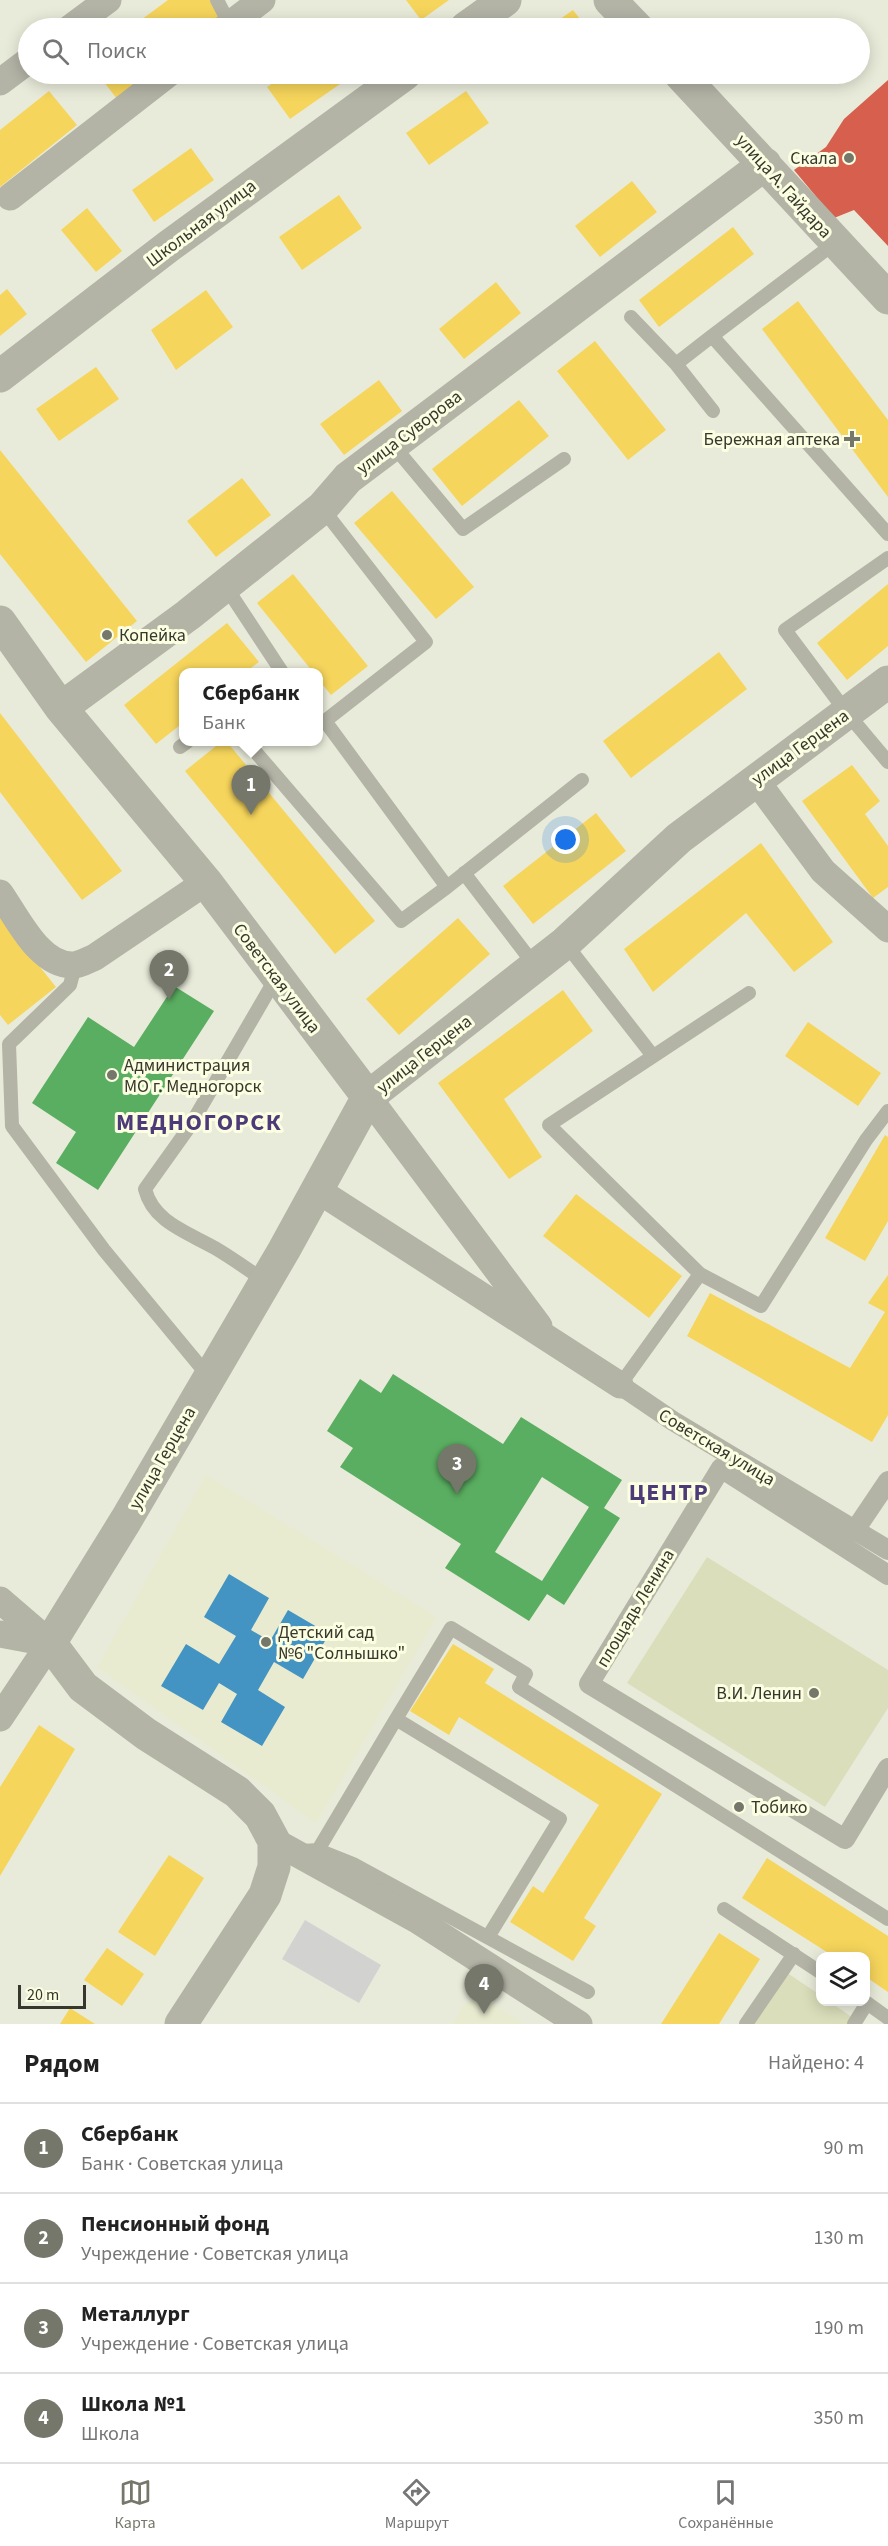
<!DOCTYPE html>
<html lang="ru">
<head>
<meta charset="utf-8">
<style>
  body { margin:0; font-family:"Source Sans 3",sans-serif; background:#f6f6f6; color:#222 }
  .controls { position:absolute; right:18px; bottom:18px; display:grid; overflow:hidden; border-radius:12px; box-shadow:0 3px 15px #0003 }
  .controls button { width:54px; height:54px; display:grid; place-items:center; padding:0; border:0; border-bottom:2px solid #e0e0e0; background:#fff; color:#222; font:30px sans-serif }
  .scale { position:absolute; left:18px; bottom:15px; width:68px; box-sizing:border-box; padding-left:6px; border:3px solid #37382d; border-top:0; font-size:16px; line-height:21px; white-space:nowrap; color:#37382d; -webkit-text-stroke:4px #fcfee1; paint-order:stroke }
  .you { position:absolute; left:566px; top:840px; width:21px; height:21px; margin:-15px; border:4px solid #fff; border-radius:50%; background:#1a73e8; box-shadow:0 0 0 9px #1a73e833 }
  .badge { display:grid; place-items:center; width:39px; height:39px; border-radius:50%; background:#75776a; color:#fff; font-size:20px; font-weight:700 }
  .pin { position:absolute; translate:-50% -50px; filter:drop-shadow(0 2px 3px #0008) }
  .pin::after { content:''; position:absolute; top:32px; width:21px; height:18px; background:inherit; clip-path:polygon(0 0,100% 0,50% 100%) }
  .popup { position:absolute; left:179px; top:668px; width:144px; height:78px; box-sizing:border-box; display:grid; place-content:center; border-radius:12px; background:#fff; filter:drop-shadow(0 2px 4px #0005); font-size:20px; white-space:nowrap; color:#767676 }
  .popup b { font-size:22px; color:#222 }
  .popup::after { content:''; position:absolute; left:50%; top:100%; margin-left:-12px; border:12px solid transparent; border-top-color:#fff }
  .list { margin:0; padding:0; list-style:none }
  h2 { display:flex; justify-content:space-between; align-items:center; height:78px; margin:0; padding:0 24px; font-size:26px }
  h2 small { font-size:20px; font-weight:400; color:#767676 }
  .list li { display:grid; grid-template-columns:39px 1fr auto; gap:18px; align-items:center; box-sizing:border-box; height:90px; padding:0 24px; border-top:2px solid #e0e0e0 }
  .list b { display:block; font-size:22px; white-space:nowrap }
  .list p { margin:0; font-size:20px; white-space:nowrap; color:#767676 }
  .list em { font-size:20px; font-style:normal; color:#767676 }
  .icon { flex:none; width:33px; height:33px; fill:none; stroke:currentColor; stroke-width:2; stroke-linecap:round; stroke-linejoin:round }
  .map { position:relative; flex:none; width:888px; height:2024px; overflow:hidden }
  .search { position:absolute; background:#fff; box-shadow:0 3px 15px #0003; left:18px; right:18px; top:18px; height:66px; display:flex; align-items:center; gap:15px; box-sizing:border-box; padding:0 21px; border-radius:33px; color:#767676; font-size:22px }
  .sheet { height:438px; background:#fff }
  nav { display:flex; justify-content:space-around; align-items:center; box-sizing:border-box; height:84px; border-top:2px solid #e0e0e0; background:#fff; font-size:16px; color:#767676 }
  nav a { display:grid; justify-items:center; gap:3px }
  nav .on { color:#75776a }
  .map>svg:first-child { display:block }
  .built { fill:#e8ebcf }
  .green { fill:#dbdeba }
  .homes { fill:#f6d55c }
  .shops { fill:#d6604d }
  .schools { fill:#4393c3 }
  .public { fill:#5aae61; fill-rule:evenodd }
  .building { fill:#d2d2d0 }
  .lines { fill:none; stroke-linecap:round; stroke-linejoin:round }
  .service { stroke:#b3b3a6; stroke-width:14 }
  .pedestrian { stroke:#b3b3a6; stroke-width:20 }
  .minor { stroke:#b3b3a6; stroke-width:27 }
  .tertiary { stroke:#b3b3a6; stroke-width:33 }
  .poi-dot { fill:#75776a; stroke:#fcfee1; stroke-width:2 }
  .labels { text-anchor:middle; stroke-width:6; stroke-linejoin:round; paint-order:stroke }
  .poi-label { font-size:18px; fill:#37382d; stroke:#fcfee1; text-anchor:start }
  .street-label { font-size:18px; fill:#37382d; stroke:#fcfee1 }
  .district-label { font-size:24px; font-weight:bold; letter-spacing:1.5px; fill:#4c3b78; stroke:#fcfee1 }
</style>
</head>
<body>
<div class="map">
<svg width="888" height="2024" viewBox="0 0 888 2024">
  <rect width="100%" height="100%" fill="#e9ebda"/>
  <path class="built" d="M206,1475L437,1617L316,1823L97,1667Z
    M483,1997L524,2024H453L464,2004Z"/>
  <path class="green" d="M707,1557L888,1670V1708L825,1807L627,1683Z
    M783,1970L820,1995V2002H830L856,2020L854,2024H746Z"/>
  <path class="homes" d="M168,0H210L224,20L212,28H130Z
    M406,0H449L421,20Z
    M573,10L587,28H547Z
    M98,74H152L117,99Z
    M287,74H347L350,77L290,119L267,87Z
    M529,74H551L537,84Z
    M49,91L77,125L0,187V130Z
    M466,91L489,123L429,165L406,133Z
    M191,148L214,180L154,222L132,190Z
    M632,181L657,212L600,257L575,226Z
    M339,195L362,228L302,270L279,237Z
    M87,208L122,251L96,272L61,230Z
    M733,227L754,254L659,327L639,300Z
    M496,282L521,313L464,359L439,329Z
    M7,289L27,314L0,336V295Z
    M206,290L233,327L176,370L151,330Z
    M798,301L888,420V497L762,329Z
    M595,341L666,430L628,460L557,371Z
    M96,367L119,399L59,441L36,409Z
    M379,380L402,411L344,455L320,424Z
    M519,400L549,436L462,506L432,469Z
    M0,450L137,621L86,662L0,554Z
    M242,478L271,515L216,557L187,521Z
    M392,491L474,587L436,619L354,523Z
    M293,574L368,666L331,695L318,679V672H313L257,603Z
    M888,584V646L847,680L817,643Z
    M227,623L259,662L245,672H184V722L156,744L124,705Z
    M719,652L747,689L631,778L603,741Z
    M0,713L122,871L82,900L0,792Z
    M221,742H227L375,921L335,954L185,771Z
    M852,765L880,801L865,814L888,846V887L873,898L802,801Z
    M596,813L626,851L533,924L503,886Z
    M761,843L833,942L794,972L746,913L653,992L624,949Z
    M0,917L56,987L8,1025L0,1015Z
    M458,918L490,954L399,1035L366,999Z
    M563,990L593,1031L504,1099L542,1157L509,1179L438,1083Z
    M808,1022L881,1073L858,1106L785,1056Z
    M885,1135L888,1137V1221L865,1261L825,1238Z
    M576,1194L682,1276L649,1318L543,1236Z
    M888,1275V1415L872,1442L687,1336L710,1293L850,1368L885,1312L868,1303Z
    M453,1644L494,1669L485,1683L662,1794L584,1918L596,1926L573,1961L510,1922L533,1886L543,1893L599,1805L459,1717L449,1735L410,1711Z
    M39,1725L75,1749L0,1876V1787Z
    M169,1855L204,1878L155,1956L118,1932Z
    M767,1858L888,1936V1992L866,1977V1956H833L742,1898Z
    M719,1933L760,1959L719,2024H661Z
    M107,1948L144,1974L122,2006L84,1980Z
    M70,2008L95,2024H60Z"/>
  <path class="shops" d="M888,80V246L854,210L834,218L794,170L826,147L844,119Z"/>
  <path class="schools" d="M229,1574L269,1598L251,1630L270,1641L288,1610L329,1634L303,1679L274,1662L258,1690L285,1707L262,1746L221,1722L237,1694L219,1683L203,1710L161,1686L186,1644L219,1664L236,1636L204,1617Z"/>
  <path class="public" d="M174,986L214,1011L98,1190L56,1163L76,1132L32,1103L88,1017L134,1047Z
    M393,1374L503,1444L521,1417L622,1480L604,1508L620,1518L564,1605L547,1594L529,1621L445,1568L461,1544L340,1467L353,1448L327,1431L360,1379L381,1393ZM542,1477L589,1507L542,1581L495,1552Z"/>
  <path class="building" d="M305,1920L381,1965L359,2003L282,1959Z"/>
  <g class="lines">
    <path class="service" d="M217,0L230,25
      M836,242L712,336L888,534
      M631,317L676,364L712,336
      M676,364L713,411
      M392,444L463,529L564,459
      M322,508L426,642L325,721L447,887L582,780
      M888,558L785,630L847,713L888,762
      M224,584L282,672
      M247,742L401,921L447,887
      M180,747L187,742
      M464,873L536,967
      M565,943L653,1056
      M75,966L70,985L9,1044L12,1126L104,1250L209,1377
      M700,1274L549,1125L749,993
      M266,1282C249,1270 232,1258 215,1248C187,1232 153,1222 145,1189L190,1126L276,978
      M620,1385L700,1274L761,1306L866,1140L888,1111
      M318,1850L396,1719
      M302,1851L318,1850L353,1864L588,1992
      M724,1909L820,1972
      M488,1937L560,1819L396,1719L451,1628L526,1674L519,1687L888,1919
      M867,2003L888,2018
      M746,2024L794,1954
      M854,2024L867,2003L864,2002"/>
    <path class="pedestrian" d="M620,1385L673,1421L888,1550
      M855,1530L888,1481
      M888,1575L721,1468L589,1684L845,1839L888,1768"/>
    <path class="minor" d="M70,28L108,0
      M225,28L262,0
      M0,82L28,61
      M10,197L168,74
      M755,779L823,871L888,929
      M0,893C17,917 39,966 73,965C80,965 88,960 95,957L206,882
      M368,1097L539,1326
      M319,1191L620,1385
      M0,1600L50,1643
      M0,1634L48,1643
      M0,1718L50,1643
      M274,1841L417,1920L579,2024"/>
    <path class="tertiary" d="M610,0L637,28
      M466,28L505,0
      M680,74L888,298
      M0,376L169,246L405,74
      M0,622L61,708L206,882L368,1097
      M61,708L188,615L322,508L348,478L765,164
      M181,2024L265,1895L274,1867V1841L260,1815L237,1792L146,1734L83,1687L50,1643L126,1520L284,1250L368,1097L565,943L679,838L888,682"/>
  </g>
  <g class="poi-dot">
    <circle cx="849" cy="158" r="6"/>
    <path d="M849 430h6v6h6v6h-6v6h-6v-6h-6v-6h6z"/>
    <circle cx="107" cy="635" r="6"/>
    <circle cx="112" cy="1075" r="6"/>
    <circle cx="266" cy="1642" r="6"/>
    <circle cx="814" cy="1693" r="6"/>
    <circle cx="739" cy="1807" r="6"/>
  </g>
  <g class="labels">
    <g class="poi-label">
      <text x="837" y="164" text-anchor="end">Скала</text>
      <text x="840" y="445" text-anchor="end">Бережная аптека</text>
      <text x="119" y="641">Копейка</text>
      <text x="124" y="1071">Администрация<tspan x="124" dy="21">МО г. Медногорск</tspan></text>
      <text x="278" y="1638">Детский сад<tspan x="278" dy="21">№6 "Солнышко"</tspan></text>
      <text x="802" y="1699" text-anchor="end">В.И. Ленин</text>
      <text x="751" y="1813">Тобико</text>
    </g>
    <g class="street-label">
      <text transform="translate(784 186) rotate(48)" y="6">улица А. Гайдара</text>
      <text transform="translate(201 223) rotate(-37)" y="6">Школьная улица</text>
      <text transform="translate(409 432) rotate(-37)" y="6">улица Суворова</text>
      <text transform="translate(800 747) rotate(-36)" y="6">улица Герцена</text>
      <text transform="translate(277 978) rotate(53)" y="6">Советская улица</text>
      <text transform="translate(424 1054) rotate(-38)" y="6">улица Герцена</text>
      <text transform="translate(717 1447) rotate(31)" y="6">Советская улица</text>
      <text transform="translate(162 1458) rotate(-60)" y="6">улица Герцена</text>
      <text transform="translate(635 1608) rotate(-59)" y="6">площадь Ленина</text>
    </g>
    <g class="district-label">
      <text x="199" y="1130">МЕДНОГОРСК</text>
      <text x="669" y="1500">ЦЕНТР</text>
    </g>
  </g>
</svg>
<div class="controls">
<button><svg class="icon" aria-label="layers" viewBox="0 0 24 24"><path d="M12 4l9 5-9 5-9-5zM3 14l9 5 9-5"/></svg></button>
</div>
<div class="scale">20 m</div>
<div class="you"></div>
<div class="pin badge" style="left:251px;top:815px">1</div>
<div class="popup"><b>Сбербанк</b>Банк</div>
<div class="pin badge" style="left:169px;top:1000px">2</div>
<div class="pin badge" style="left:457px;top:1494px">3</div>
<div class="pin badge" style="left:484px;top:2014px">4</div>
<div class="search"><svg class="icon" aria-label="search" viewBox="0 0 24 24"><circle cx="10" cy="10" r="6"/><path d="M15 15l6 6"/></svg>Поиск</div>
</div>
<section class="sheet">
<h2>Рядом<small>Найдено: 4</small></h2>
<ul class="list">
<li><span class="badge">1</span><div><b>Сбербанк</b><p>Банк · Советская улица</p></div><em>90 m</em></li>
<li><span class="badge">2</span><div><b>Пенсионный фонд</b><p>Учреждение · Советская улица</p></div><em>130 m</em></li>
<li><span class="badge">3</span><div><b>Металлург</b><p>Учреждение · Советская улица</p></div><em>190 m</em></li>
<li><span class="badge">4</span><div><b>Школа №1</b><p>Школа</p></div><em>350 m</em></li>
</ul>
</section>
<nav>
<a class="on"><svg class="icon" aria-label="map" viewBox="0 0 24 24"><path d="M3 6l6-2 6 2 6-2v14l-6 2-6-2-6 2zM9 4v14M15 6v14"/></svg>Карта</a>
<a><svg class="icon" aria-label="directions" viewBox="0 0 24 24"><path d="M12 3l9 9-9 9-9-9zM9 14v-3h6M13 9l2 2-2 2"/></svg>Маршрут</a>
<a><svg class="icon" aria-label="saved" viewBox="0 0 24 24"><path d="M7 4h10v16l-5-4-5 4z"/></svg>Сохранённые</a>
</nav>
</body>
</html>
